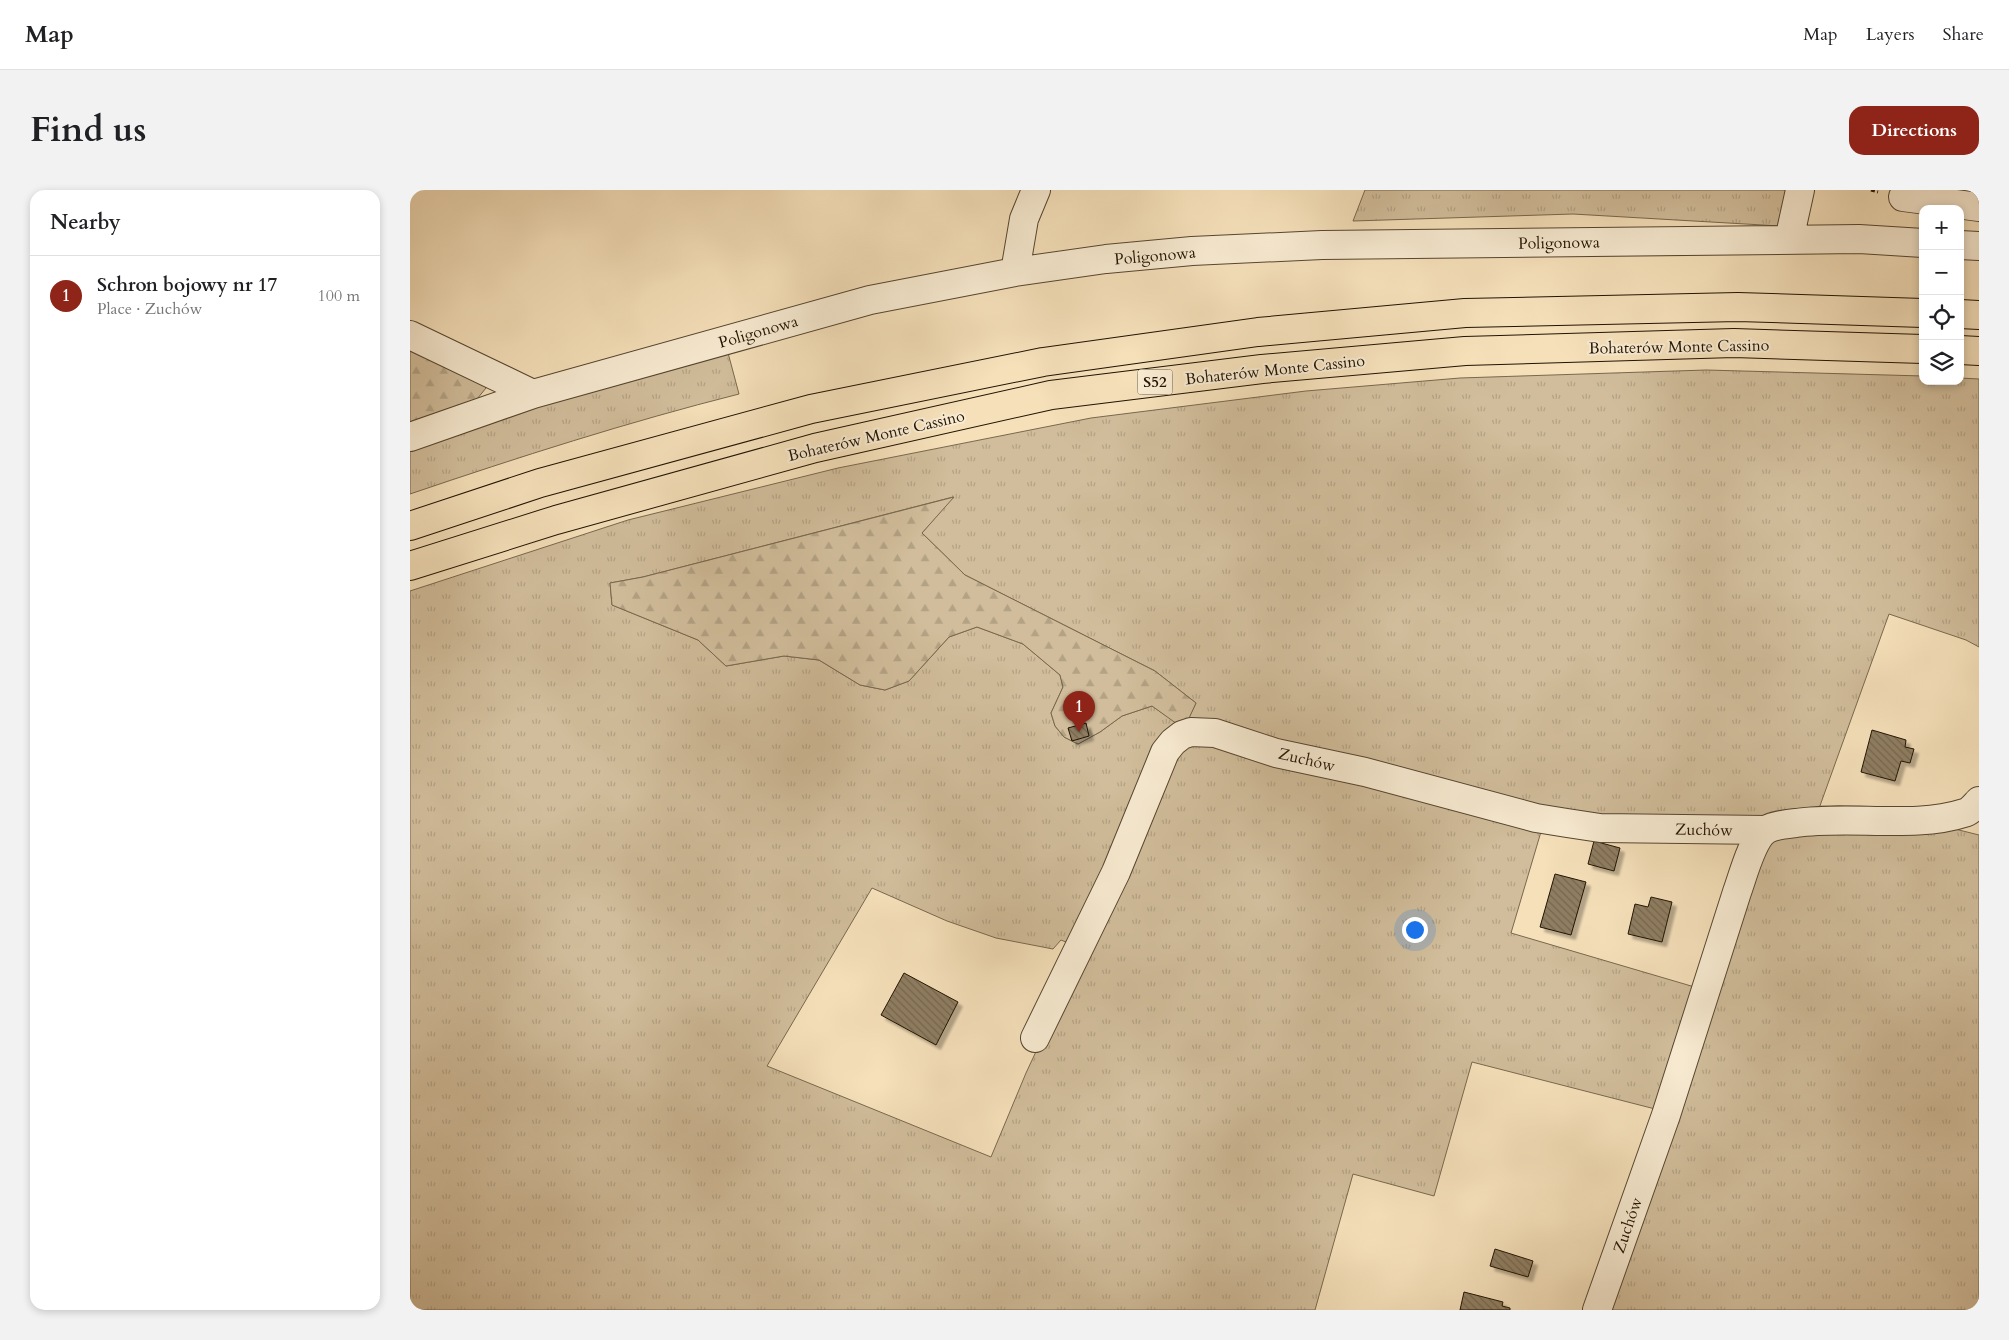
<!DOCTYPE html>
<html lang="en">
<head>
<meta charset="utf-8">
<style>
  body { margin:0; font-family:Cardo,serif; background:#f2f2f2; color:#202124 }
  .controls { position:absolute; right:15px; top:15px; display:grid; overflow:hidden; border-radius:10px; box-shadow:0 2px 8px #0003 }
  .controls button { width:45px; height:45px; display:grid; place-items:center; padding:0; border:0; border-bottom:1px solid #e0e0e0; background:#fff; color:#202124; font:25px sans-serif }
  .you { position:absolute; left:1004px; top:739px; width:18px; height:18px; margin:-12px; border:4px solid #fff; border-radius:50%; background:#1a73e8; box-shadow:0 0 0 8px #1a73e833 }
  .badge { display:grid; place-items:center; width:32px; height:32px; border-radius:50%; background:#8f2418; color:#fff; font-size:16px; font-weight:700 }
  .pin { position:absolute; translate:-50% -41px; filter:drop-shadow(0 1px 2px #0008) }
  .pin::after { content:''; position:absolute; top:26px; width:18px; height:15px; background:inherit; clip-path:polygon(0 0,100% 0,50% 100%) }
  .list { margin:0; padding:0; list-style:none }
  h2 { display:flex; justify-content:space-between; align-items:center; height:65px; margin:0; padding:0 20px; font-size:21px }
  h2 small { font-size:16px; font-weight:400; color:#757577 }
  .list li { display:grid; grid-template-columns:32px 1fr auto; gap:15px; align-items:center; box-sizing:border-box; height:80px; padding:0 20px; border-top:1px solid #e0e0e0 }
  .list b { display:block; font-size:19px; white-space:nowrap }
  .list p { margin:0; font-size:16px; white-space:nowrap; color:#757577 }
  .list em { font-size:16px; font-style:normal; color:#757577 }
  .icon { flex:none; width:28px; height:28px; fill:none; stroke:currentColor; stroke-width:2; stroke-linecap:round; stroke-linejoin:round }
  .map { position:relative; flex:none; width:1569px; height:1120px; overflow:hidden; border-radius:15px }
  header { display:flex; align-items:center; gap:30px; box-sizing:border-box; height:70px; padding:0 25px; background:#fff; border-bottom:1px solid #e0e0e0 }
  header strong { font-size:24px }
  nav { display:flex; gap:28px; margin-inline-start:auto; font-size:18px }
  .intro { display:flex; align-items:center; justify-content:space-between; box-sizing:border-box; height:120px; padding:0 30px }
  h1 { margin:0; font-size:35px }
  .button { padding:12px 22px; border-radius:15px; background:#8f2418; color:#fff; font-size:18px; font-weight:700 }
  main { display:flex; gap:30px; padding:0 30px }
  aside { flex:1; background:#fff; border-radius:15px; box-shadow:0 2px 8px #0003 }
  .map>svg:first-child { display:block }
  .grass { fill:url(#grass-tufts); stroke:#79684e; fill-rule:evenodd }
  .forest { fill:url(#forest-firs); stroke:#79684e }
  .building { fill:url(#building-back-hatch); stroke:#211302; filter:url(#shadow) }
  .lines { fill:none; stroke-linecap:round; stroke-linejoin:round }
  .minor-casing { stroke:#564630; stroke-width:30 }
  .highway-casing { stroke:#211302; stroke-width:30 }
  .path { stroke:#211302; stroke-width:3; stroke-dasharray:4 2.5; stroke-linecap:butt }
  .minor { stroke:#f8ebd2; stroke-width:28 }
  .highway { stroke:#f5e0ba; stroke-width:28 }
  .labels { text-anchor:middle; stroke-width:4; stroke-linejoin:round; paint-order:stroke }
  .shield { fill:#f8ebd2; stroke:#625440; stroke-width:1 }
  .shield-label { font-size:15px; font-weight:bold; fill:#211302 }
  .street-label { font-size:16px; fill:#211302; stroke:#f8ebd2 }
</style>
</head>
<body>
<header>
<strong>Map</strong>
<nav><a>Map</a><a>Layers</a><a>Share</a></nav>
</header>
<div class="intro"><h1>Find us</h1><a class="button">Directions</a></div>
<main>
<aside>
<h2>Nearby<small></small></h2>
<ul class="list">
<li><span class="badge">1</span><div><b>Schron bojowy nr 17</b><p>Place · Zuchów</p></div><em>100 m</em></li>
</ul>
</aside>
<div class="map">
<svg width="1569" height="1120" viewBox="0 0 1569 1120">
  <defs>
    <pattern id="grass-tufts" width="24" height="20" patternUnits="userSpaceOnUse" patternTransform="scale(1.25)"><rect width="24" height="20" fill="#d1bd9b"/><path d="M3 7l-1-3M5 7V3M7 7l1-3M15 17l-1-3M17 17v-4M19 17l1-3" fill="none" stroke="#b3a284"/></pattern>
    <pattern id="forest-firs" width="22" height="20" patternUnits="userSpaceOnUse" patternTransform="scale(1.25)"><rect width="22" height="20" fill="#d1bd9b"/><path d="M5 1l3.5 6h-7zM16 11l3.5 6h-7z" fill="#b3a284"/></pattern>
    <pattern id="building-back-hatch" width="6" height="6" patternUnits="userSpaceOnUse" patternTransform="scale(1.25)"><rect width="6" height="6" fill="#8f7e62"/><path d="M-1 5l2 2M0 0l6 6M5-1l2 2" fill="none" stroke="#74664f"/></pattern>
    <filter id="shadow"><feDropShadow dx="4.5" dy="4.5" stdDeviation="1" flood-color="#0004"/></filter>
  </defs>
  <rect width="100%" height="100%" fill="#f5e0ba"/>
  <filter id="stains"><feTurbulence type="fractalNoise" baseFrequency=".004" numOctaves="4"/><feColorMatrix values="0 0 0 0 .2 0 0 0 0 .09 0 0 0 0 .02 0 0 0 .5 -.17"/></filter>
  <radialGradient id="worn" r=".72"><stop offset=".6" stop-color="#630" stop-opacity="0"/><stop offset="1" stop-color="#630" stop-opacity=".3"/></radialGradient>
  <path class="grass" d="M955,0H1379L1370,36L1163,24L943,31Z
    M317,159L329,204C218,232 109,267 0,304V257L40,242Z
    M1296,180L1513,186V191H1550V188L1569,189V457L1556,450L1479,424L1407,624L1353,631L1192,633L1159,629L1124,622L1044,598L928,571L868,559L800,538L786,537L774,539L764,545L753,556L745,572L728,622L702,679L663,755L651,750L643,759L586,748L537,731L462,698L357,876L581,967L616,883L736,626L755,575L762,561L771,553L784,548L798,549L866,569L999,598L1133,635L1101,743L1288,798L1249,920L1062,872L1024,1006L943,984L905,1120H0V401L218,330L428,278L681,228L896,201L1050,188ZM543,307L512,343L555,385L745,481L786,513L774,538L742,516L712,526L690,542L668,554L654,547L645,536L641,523L653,497L650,485L613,454L567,437L539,447L499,491L475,500L450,495L409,470L374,466L316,476L288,450L202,415L200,393L233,387Z
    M1545,639L1569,645V1120H1194L1357,652L1375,641Z"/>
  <path class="forest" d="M0,151L69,183L76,198L67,209L0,233Z
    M544,307L512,343L555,385L745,481L786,513L774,539L742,516L712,526L690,542L668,554L654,547L645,536L641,523L653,497L650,485L613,454L567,437L539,447L499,491L475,500L450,495L409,470L374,466L316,476L288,450L202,415L200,393L233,387Z"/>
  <path class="building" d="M676,533L679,546L662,551L658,538Z
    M1462,540L1496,550L1495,557L1504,559L1500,573L1491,571L1485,591L1451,582Z
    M1184,651L1210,658L1204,681L1178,674Z
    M1145,684L1176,692L1161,745L1130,737Z
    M1241,707L1262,712L1252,752L1218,744L1225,714L1238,717Z
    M494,783L548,812L526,855L471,825Z
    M1085,1059L1123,1071L1118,1087L1080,1076Z
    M1054,1102L1093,1112L1092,1116L1100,1118V1120H1050Z"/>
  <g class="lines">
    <defs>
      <path id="minor" d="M1493,7L1569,17
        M1379,50L1390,0
        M1550,55L1569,56
        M605,82L614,29L626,0
        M0,145L123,204
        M0,247L123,204L460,110L605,82L696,69L782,61L912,55L1449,49L1513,53
        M625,848L706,682L755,562L763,552L772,545L781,542L805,543L866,563L955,582L1126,628L1157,633L1190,638L1356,640
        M1187,1120L1256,925L1327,702C1333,686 1342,649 1356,640C1364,635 1377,634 1386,633C1439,625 1505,639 1554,623C1560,622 1565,615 1569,611"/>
      <path id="highway" d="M1550,124L1569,125
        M1550,160L1569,161
        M0,336L130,293L401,219L633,172L848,142L1055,123L1328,117L1513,123
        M0,376L146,330L405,258L641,205L852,179L1055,161L1324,153L1513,159"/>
    </defs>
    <use href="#minor" class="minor-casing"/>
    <use href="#highway" class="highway-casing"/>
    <path class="path" d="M1461,0L1468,2"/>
    <use href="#minor" class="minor"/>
    <use href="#highway" class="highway"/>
  </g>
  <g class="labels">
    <rect class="shield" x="727.5" y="179.5" width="35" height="25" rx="4"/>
    <g class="shield-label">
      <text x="745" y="197">S52</text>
    </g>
    <g class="street-label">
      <text transform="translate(1149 52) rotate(-1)" y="6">Poligonowa</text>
      <text transform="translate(745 65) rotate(-5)" y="6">Poligonowa</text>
      <text transform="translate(348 141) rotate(-16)" y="6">Poligonowa</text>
      <text transform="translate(1269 156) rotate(-1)" y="6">Bohaterów Monte Cassino</text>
      <text transform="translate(865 179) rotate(-6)" y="6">Bohaterów Monte Cassino</text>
      <text transform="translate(466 245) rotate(-13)" y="6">Bohaterów Monte Cassino</text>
      <text transform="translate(897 569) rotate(13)" y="6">Zuchów</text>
      <text transform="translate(1294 639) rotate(1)" y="6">Zuchów</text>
      <text transform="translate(1217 1035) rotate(-71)" y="6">Zuchów</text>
    </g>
  </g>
  <rect width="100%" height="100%" filter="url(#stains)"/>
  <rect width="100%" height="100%" fill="url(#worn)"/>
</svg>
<div class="controls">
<button>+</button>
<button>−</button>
<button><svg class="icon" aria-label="locate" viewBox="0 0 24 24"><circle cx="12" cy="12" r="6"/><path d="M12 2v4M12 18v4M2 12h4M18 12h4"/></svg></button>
<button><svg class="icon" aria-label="layers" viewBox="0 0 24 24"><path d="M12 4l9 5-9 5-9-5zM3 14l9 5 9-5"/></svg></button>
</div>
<div class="you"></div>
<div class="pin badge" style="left:669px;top:542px">1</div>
</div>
</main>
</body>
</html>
